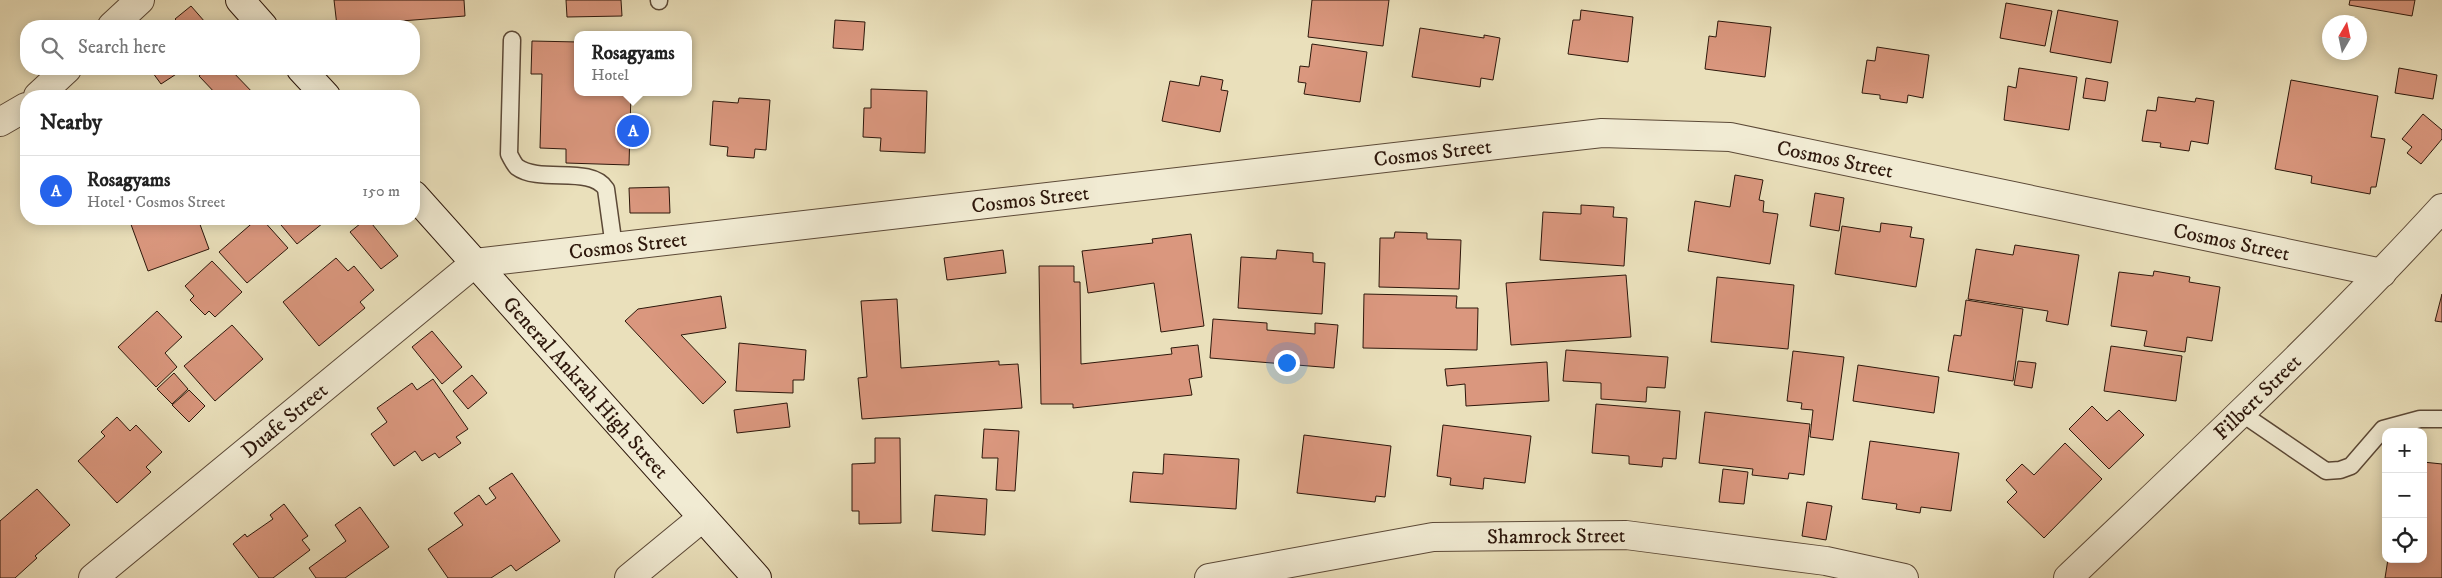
<!DOCTYPE html>
<html lang="en">
<head>
<meta charset="utf-8">
<style>
  body { margin:0; font-family:"IM FELL DW Pica",serif; background:#f2f2f2; color:#222 }
  .controls { position:absolute; right:15px; bottom:15px; display:grid; overflow:hidden; border-radius:10px; box-shadow:0 2px 12px #0003 }
  .controls button { width:45px; height:45px; display:grid; place-items:center; padding:0; border:0; border-bottom:1px solid #e0e0e0; background:#fff; color:#222; font:25px sans-serif }
  .compass { position:absolute; left:2322px; top:15px; width:45px; height:45px; border-radius:50%; background:#fff; box-shadow:0 2px 12px #0003; rotate:9deg }
  .you { position:absolute; left:1286px; top:362px; width:18px; height:18px; margin:-12px; border:4px solid #fff; border-radius:50%; background:#1a73e8; box-shadow:0 0 0 8px #1a73e833 }
  .badge { display:grid; place-items:center; width:32px; height:32px; border-radius:50%; background:#2563eb; color:#fff; font-size:16px; font-weight:700 }
  .pin { position:absolute; translate:-50% -50%; border:2px solid #fff; box-shadow:0 1px 5px #0006 }
  .popup { position:absolute; left:574px; top:31px; width:118px; height:65px; box-sizing:border-box; display:grid; place-content:center; border-radius:10px; background:#fff; filter:drop-shadow(0 1px 4px #0005); font-size:16px; white-space:nowrap; color:#767676 }
  .popup b { font-size:19px; color:#222 }
  .popup::after { content:''; position:absolute; left:50%; top:100%; margin-left:-10px; border:10px solid transparent; border-top-color:#fff }
  .list { margin:0; padding:0; list-style:none }
  h2 { display:flex; justify-content:space-between; align-items:center; height:65px; margin:0; padding:0 20px; font-size:21px }
  h2 small { font-size:16px; font-weight:400; color:#767676 }
  .list li { display:grid; grid-template-columns:32px 1fr auto; gap:15px; align-items:center; box-sizing:border-box; height:70px; padding:0 20px; border-top:1px solid #e0e0e0 }
  .list b { display:block; font-size:19px; white-space:nowrap }
  .list p { margin:0; font-size:16px; white-space:nowrap; color:#767676 }
  .list em { font-size:16px; font-style:normal; color:#767676 }
  .icon { flex:none; width:28px; height:28px; fill:none; stroke:currentColor; stroke-width:2; stroke-linecap:round; stroke-linejoin:round }
  .map { position:relative; flex:none; width:2442px; height:578px; overflow:hidden }
  .search { position:absolute; background:#fff; box-shadow:0 2px 12px #0003; left:20px; top:20px; width:400px; height:55px; display:flex; align-items:center; gap:12px; box-sizing:border-box; padding:0 18px; border-radius:20px; color:#767676; font-size:19px }
  .panel { position:absolute; background:#fff; box-shadow:0 2px 12px #0003; left:20px; top:90px; width:400px; height:135px; border-radius:20px }
  .map>svg:first-child { display:block }
  .building { fill:#da977e; stroke:#2d170b }
  .lines { fill:none; stroke-linecap:round; stroke-linejoin:round }
  .service-casing { stroke:#5c4937; stroke-width:19 }
  .minor-casing { stroke:#5c4937; stroke-width:30 }
  .secondary-casing { stroke:#2d170b; stroke-width:30 }
  .service { stroke:#f1ebd3; stroke-width:16 }
  .minor { stroke:#f1ebd3; stroke-width:28 }
  .secondary { stroke:#f1ebd3; stroke-width:28 }
  .labels { text-anchor:middle; stroke-width:5; stroke-linejoin:round; paint-order:stroke }
  .street-label { font-size:21px; fill:#2d170b; stroke:#f1ebd3 }
</style>
</head>
<body>
<div class="map">
<svg width="2442" height="578" viewBox="0 0 2442 578">
  <rect width="100%" height="100%" fill="#eae0bb"/>
  <filter id="stains"><feTurbulence type="fractalNoise" baseFrequency=".004" numOctaves="4"/><feColorMatrix values="0 0 0 0 .2 0 0 0 0 .09 0 0 0 0 .02 0 0 0 .5 -.17"/></filter>
  <radialGradient id="worn" r=".72"><stop offset=".6" stop-color="#630" stop-opacity="0"/><stop offset="1" stop-color="#630" stop-opacity=".3"/></radialGradient>
  <path class="building" d="M334,0H464L465,16L337,26Z
    M566,0H621L622,16L567,17Z
    M1312,0H1389L1383,46L1308,37Z
    M2350,0H2415L2412,16L2349,5Z
    M2006,3L2052,11L2045,46L2000,38Z
    M191,6L205,22L200,26H182L175,19Z
    M1581,10L1633,17L1628,62L1568,54L1573,20H1580Z
    M2058,10L2118,21L2111,63L2050,52Z
    M835,20L865,22L863,50L833,48Z
    M1718,21L1771,27L1765,77L1705,69L1709,36L1716,37Z
    M1420,28L1484,38V35L1500,38L1493,80L1481,78L1480,87L1412,77Z
    M532,41L578,42V92H631L629,165L566,163V149L540,148L542,74H531Z
    M1312,44L1367,52L1360,102L1304,94L1306,83L1298,82L1300,66L1309,67Z
    M1877,47L1929,55L1923,98L1908,95L1907,103L1880,99V95L1862,93L1867,60L1875,61Z
    M2019,68L2077,77L2069,130L2004,120L2008,86L2016,88Z
    M2399,68L2437,75L2433,99L2395,93Z
    M150,69H184L161,84Z
    M207,69H230L256,96H218L199,76Z
    M1201,76L1223,80L1221,90L1228,91L1220,132L1162,121L1170,81L1199,86Z
    M2086,78L2108,82L2105,101L2083,98Z
    M2291,80L2378,96L2371,137L2385,139L2376,187H2371L2370,194L2311,183L2312,176L2275,169Z
    M871,89L927,91L925,153L880,151L881,138L863,137L864,108H871Z
    M2158,97L2195,102L2196,98L2214,101L2208,144L2191,141L2189,151L2160,147L2161,143L2142,141L2147,110L2156,111Z
    M739,98L770,100L766,150L755,149L754,158L727,156L728,147L710,145L713,101L738,103Z
    M2423,114L2442,130V139L2421,164L2407,153L2412,147L2402,139Z
    M1735,175L1763,180L1759,200L1764,201L1763,212L1778,214L1770,264L1688,251L1695,201L1730,207Z
    M669,187L670,213H630L629,188Z
    M1815,193L1844,198L1839,231L1810,226Z
    M1581,205L1614,207L1613,217L1627,218L1624,266L1540,260L1543,212L1581,214Z
    M129,219H198L209,249L148,271Z
    M257,219H262L288,248L247,283L219,252Z
    M276,219H328L297,244Z
    M342,219H353L347,225Z
    M366,219H368L398,256L381,269L350,232Z
    M1881,223L1912,227L1910,237L1924,239L1916,287L1835,274L1842,226L1880,232Z
    M1395,232L1427,233V239L1461,240L1459,289L1379,287L1380,238H1394Z
    M1191,234L1204,326L1161,332L1154,283L1088,293L1082,251L1153,243L1152,239Z
    M2015,245L2079,255L2068,325L2046,321L2048,311L1968,299L1976,249L2013,255Z
    M1003,250L1006,273L947,280L944,258Z
    M1277,250L1313,253V262L1325,263L1322,314L1238,308L1241,257L1276,259Z
    M336,258L348,271L354,266L374,290L360,302L365,308L319,346L283,302Z
    M212,261L242,292L215,317L209,311L205,315L190,300L194,296L185,286Z
    M1039,266H1074V282H1080L1081,364L1172,354L1171,348L1198,345L1202,377L1189,379L1192,395L1073,408V404H1041Z
    M2154,271L2190,277L2189,282L2220,287L2212,341L2187,337L2185,352L2144,346L2147,331L2111,326L2119,272L2153,276Z
    M1626,275L1631,337L1511,345L1506,283Z
    M1717,277L1794,285L1788,349L1711,342Z
    M1364,294L1457,296L1456,308H1478L1477,350L1363,348Z
    M2442,294V322L2435,321Z
    M721,296L726,328L681,335L726,382L703,404L625,321L638,309Z
    M897,299L901,368L999,361V365L1018,364L1022,408L862,419L858,378L867,377L861,301Z
    M1966,300L2023,309L2013,381L1948,371L1954,335L1961,336Z
    M157,311L182,337L165,353L177,367L156,387L118,347Z
    M1213,319L1267,323V330L1315,334V323L1338,325L1334,368L1210,358Z
    M232,325L263,359L215,401L184,366Z
    M432,331L462,367L442,384L412,347Z
    M739,343L806,350L804,380H793V393L736,391Z
    M2111,346L2182,356L2176,401L2104,391Z
    M1566,350L1668,357L1665,388L1647,387L1646,402L1601,399V383L1563,381Z
    M1793,351L1844,357L1833,440L1810,437L1813,410L1801,409L1802,403L1787,401Z
    M2018,361L2036,363L2032,388L2014,385Z
    M1547,362L1549,401L1466,406L1465,384L1447,386L1445,369Z
    M1858,365L1939,377L1934,413L1853,401Z
    M174,373L188,389L172,404L157,389Z
    M472,375L487,393L468,409L453,391Z
    M433,379L468,429L456,437L461,443L439,458L435,453L422,461L415,451L394,466L371,434L387,422L377,408L412,383L417,390Z
    M189,390L205,406L189,422L172,405Z
    M787,403L790,427L737,433L734,410Z
    M1596,404L1680,411L1676,459L1663,458L1662,467L1629,464V456L1592,453Z
    M2092,406L2107,421L2119,410L2144,435L2109,469L2069,429Z
    M1705,412L1810,424L1804,475L1789,473L1788,479L1752,475L1753,469L1699,463Z
    M117,417L130,431L136,425L162,452L146,467L151,472L117,503L78,461L105,436L101,432Z
    M1443,425L1531,436L1525,483L1484,478L1483,489L1450,485L1451,478L1437,476Z
    M984,429L1019,431L1015,491L996,490L998,458H982Z
    M1304,435L1391,446L1385,497L1376,496L1375,502L1297,493Z
    M875,438H900L901,523L859,524V511H852V464L875,463Z
    M1870,441L1959,453L1951,511L1921,507L1920,513L1896,509L1897,504L1862,499Z
    M2065,443L2102,479L2044,538L2007,502L2017,492L2006,480L2022,464L2034,475Z
    M1164,454L1239,459L1236,509L1130,502L1133,472L1163,474Z
    M2423,462L2442,464V578H2385L2388,559H2423Z
    M1723,469L1748,472L1744,504L1719,502Z
    M512,473L560,541L516,571L511,565L491,578H448L428,549L463,525L454,513L479,495L486,505L496,498L489,488Z
    M37,489L70,525L35,556L37,558L15,578H0V521Z
    M935,495L987,499L985,535L932,531Z
    M1807,502L1832,506L1826,540L1802,536Z
    M284,504L308,536L302,540L310,550L273,578H259L233,544L245,534L247,537L273,519L270,515Z
    M360,507L389,547L345,578H316L309,568L346,541L335,525Z"/>
  <g class="lines">
    <defs>
      <path id="service" d="M659,0V1
        M512,40L509,154C511,158 514,164 517,167C540,184 591,165 606,189L614,247
        M2241,413L2326,471L2340,470L2351,466L2383,429L2420,419H2442"/>
      <g id="minor">
        <path d="M112,26L140,0"/>
        <path d="M38,96L67,69"/>
        <path d="M0,122L26,107"/>
        <path id="s1" d="M93,578L475,263L1602,133L1730,137L2382,273"/>
        <path d="M629,578L702,518"/>
        <path id="s2" d="M1209,578L1433,537L1626,535L1826,561L1904,578"/>
        <path id="s3" d="M2068,578C2195,457 2324,337 2442,208"/>
      </g>
      <g id="secondary">
        <path d="M240,0L263,26"/>
        <path d="M301,69L326,96"/>
        <path id="s4" d="M414,195L757,578"/>
      </g>
    </defs>
    <use href="#service" class="service-casing"/>
    <use href="#minor" class="minor-casing"/>
    <use href="#secondary" class="secondary-casing"/>
    <use href="#service" class="service"/>
    <use href="#minor" class="minor"/>
    <use href="#secondary" class="secondary"/>
  </g>
  <g class="labels">
    <g class="street-label">
      <text dy="7" stroke="none"><textPath href="#s1" startOffset="1459">Cosmos Street</textPath></text>
      <text dy="7" stroke="none"><textPath href="#s1" startOffset="1865">Cosmos Street</textPath></text>
      <text dy="7" stroke="none"><textPath href="#s1" startOffset="1054">Cosmos Street</textPath></text>
      <text dy="7" stroke="none"><textPath href="#s1" startOffset="2270">Cosmos Street</textPath></text>
      <text dy="7" stroke="none"><textPath href="#s1" startOffset="649">Cosmos Street</textPath></text>
      <text dy="7" stroke="none"><textPath href="#s4" startOffset="258">General Ankrah High Street</textPath></text>
      <text dy="7" stroke="none"><textPath href="#s3" startOffset="262">Filbert Street</textPath></text>
      <text dy="7" stroke="none"><textPath href="#s1" startOffset="248">Duafe Street</textPath></text>
      <text dy="7" stroke="none"><textPath href="#s2" startOffset="351">Shamrock Street</textPath></text>
    </g>
  </g>
  <rect width="100%" height="100%" filter="url(#stains)"/>
  <rect width="100%" height="100%" fill="url(#worn)"/>
</svg>
<div class="controls">
<button>+</button>
<button>−</button>
<button><svg class="icon" aria-label="locate" viewBox="0 0 24 24"><circle cx="12" cy="12" r="6"/><path d="M12 2v4M12 18v4M2 12h4M18 12h4"/></svg></button>
</div>
<svg class="compass" viewBox="-18 -18 36 36"><path d="M0-13l5 13h-10z" fill="#e53935"/><path d="M0 13l5-13h-10z" fill="#767676"/></svg>
<div class="you"></div>
<div class="pin badge" style="left:633px;top:131px">A</div>
<div class="popup"><b>Rosagyams</b>Hotel</div>
<div class="search"><svg class="icon" aria-label="search" viewBox="0 0 24 24"><circle cx="10" cy="10" r="6"/><path d="M15 15l6 6"/></svg>Search here</div>
<section class="panel">
<h2>Nearby<small></small></h2>
<ul class="list">
<li><span class="badge">A</span><div><b>Rosagyams</b><p>Hotel · Cosmos Street</p></div><em>150 m</em></li>
</ul>
</section>
</div>
</body>
</html>
